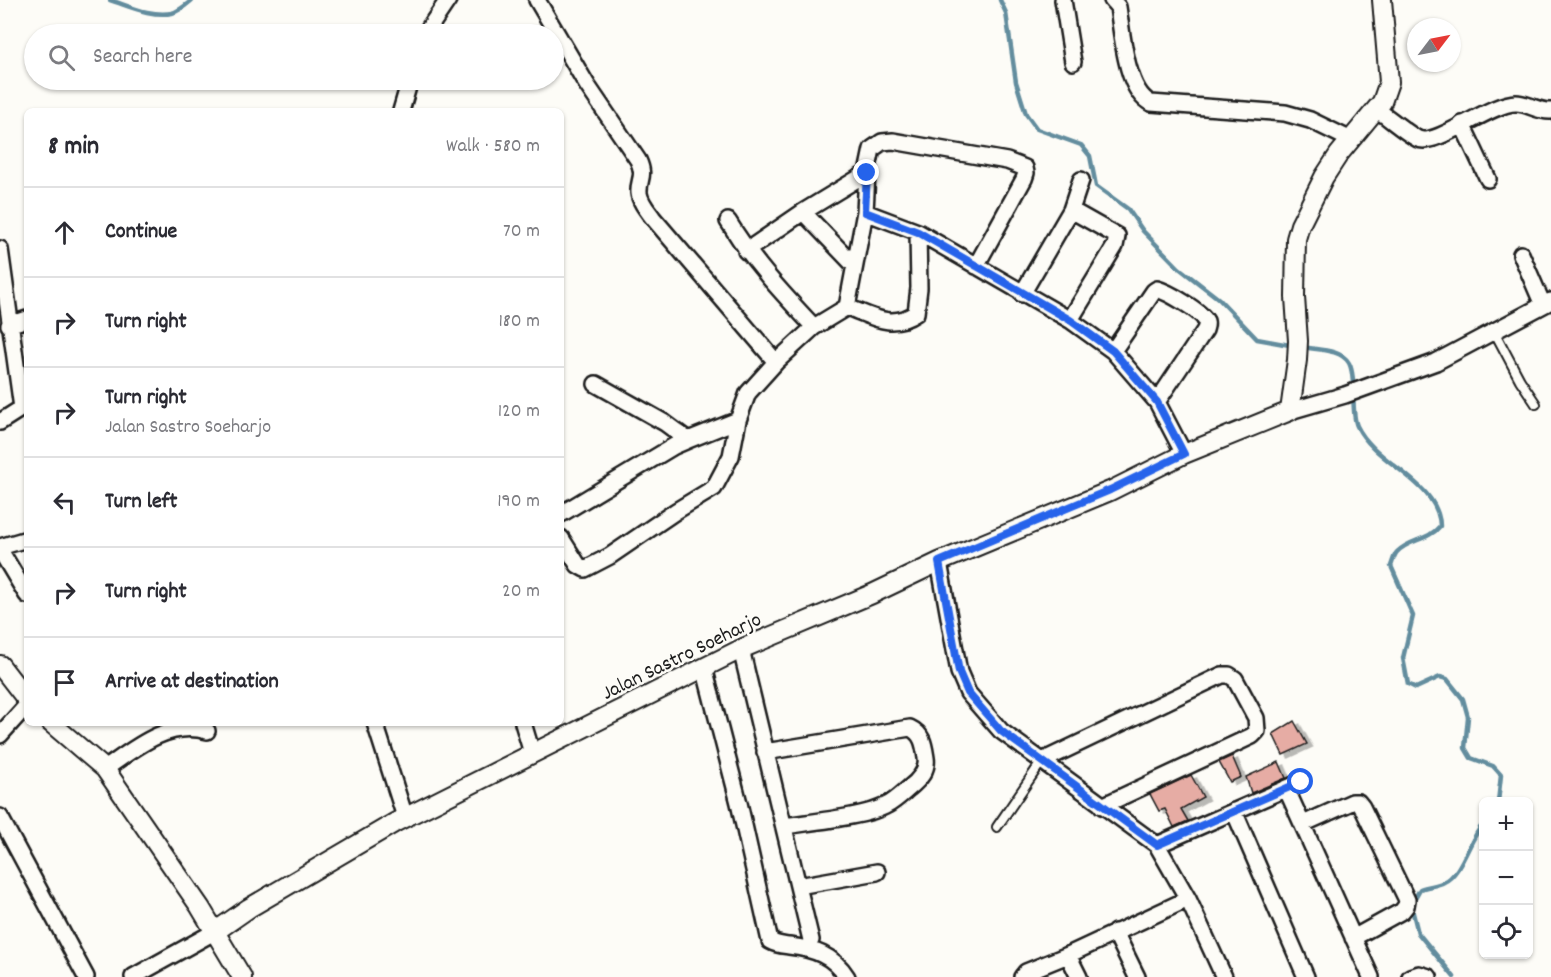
<!DOCTYPE html>
<html lang="en">
<head>
<meta charset="utf-8">
<style>
  body { margin:0; font-family:Dekko,sans-serif; background:#f2f2f3; color:#2b2b33 }
  .controls { position:absolute; right:18px; bottom:18px; display:grid; overflow:hidden; border-radius:9px; box-shadow:0 2px 4px #0004 }
  .controls button { width:54px; height:54px; display:grid; place-items:center; padding:0; border:0; border-bottom:2px solid #e1e1e2; background:#fff; color:#2b2b33; font:30px sans-serif }
  .compass { position:absolute; left:1407px; top:18px; width:54px; height:54px; border-radius:50%; background:#fff; box-shadow:0 2px 4px #0004; rotate:58deg }
  .stop { position:absolute; width:18px; height:18px; margin:-14px; border:4px solid #2563eb; border-radius:50%; background:#fff }
  .stop.end { background:#2563eb; border-color:#fff; box-shadow:0 2px 6px #0008 }
  .list { margin:0; padding:0; list-style:none }
  h2 { display:flex; justify-content:space-between; align-items:center; height:78px; margin:0; padding:0 24px; font-size:26px }
  h2 small { font-size:20px; font-weight:400; color:#7c7c81 }
  .list li { display:grid; grid-template-columns:39px 1fr auto; gap:18px; align-items:center; box-sizing:border-box; height:90px; padding:0 24px; border-top:2px solid #e1e1e2 }
  .list b { display:block; font-size:22px; white-space:nowrap }
  .list p { margin:0; font-size:20px; white-space:nowrap; color:#7c7c81 }
  .list em { font-size:20px; font-style:normal; color:#7c7c81 }
  .icon { flex:none; width:33px; height:33px; fill:none; stroke:currentColor; stroke-width:2; stroke-linecap:round; stroke-linejoin:round }
  .map { position:relative; flex:none; width:1551px; height:977px; overflow:hidden }
  .search { position:absolute; background:#fff; box-shadow:0 2px 4px #0004; left:24px; top:24px; width:540px; height:66px; display:flex; align-items:center; gap:15px; box-sizing:border-box; padding:0 21px; border-radius:33px; color:#7c7c81; font-size:22px }
  .panel { position:absolute; background:#fff; box-shadow:0 2px 4px #0004; left:24px; top:108px; width:540px; height:618px; border-radius:9px }
  .map>svg:first-child { display:block }
  .lines { fill:none; stroke-linecap:round; stroke-linejoin:round }
  .stream { stroke:#638d9e; stroke-width:4.5 }
  .building { fill:#e6aca4; stroke:#1c1c1c; stroke-width:1.5; filter:url(#shadow) }
  .service-casing { stroke:#1c1c1c; stroke-width:12 }
  .minor-casing { stroke:#1c1c1c; stroke-width:20 }
  .tertiary-casing { stroke:#1c1c1c; stroke-width:22 }
  .service { stroke:#fdfcf7; stroke-width:8 }
  .minor { stroke:#fdfcf7; stroke-width:15 }
  .tertiary { stroke:#fdfcf7; stroke-width:18 }
  .route { stroke:#2563eb; stroke-width:8 }
  .labels { text-anchor:middle; stroke-width:5; stroke-linejoin:round; paint-order:stroke }
  .street-label { font-size:21px; fill:#1c1c1c; stroke:#fdfcf7 }
</style>
</head>
<body>
<div class="map">
<svg width="1551" height="977" viewBox="0 0 1551 977">
  <defs>
    <filter id="shadow"><feDropShadow dx="5.5" dy="3" stdDeviation="0" flood-color="#0004"/></filter>
  </defs>
  <rect width="100%" height="100%" fill="#fdfcf7"/>
  <filter id="ink" filterUnits="userSpaceOnUse"><feTurbulence type="fractalNoise" baseFrequency=".0167" numOctaves="2"/><feDisplacementMap in="SourceGraphic" scale="12" xChannelSelector="R" yChannelSelector="G"/><feConvolveMatrix kernelMatrix="1 2 1 2 8 2 1 2 1" color-interpolation-filters="sRGB"/></filter>
  <g filter="url(#ink)">
    <g class="lines">
      <path class="stream" d="M110,0C129,6 151,17 172,13C180,11 186,5 192,0
        M1000,0L1006,13L1016,82L1026,114L1037,129L1081,145L1090,156L1096,186L1128,209L1143,231L1179,268L1219,299L1257,339L1295,346
        M1303,347C1317,350 1341,349 1349,363C1357,377 1350,411 1357,426C1375,464 1439,482 1440,526C1428,541 1409,539 1397,552C1394,555 1393,561 1391,566L1413,616L1403,658L1408,684L1416,688L1440,677L1447,679L1463,699L1468,717L1465,748L1471,758L1493,766L1501,775L1498,802
        M1454,977L1418,933L1411,905L1420,889C1427,886 1437,886 1444,882C1462,874 1469,839 1484,823"/>
    </g>
    <path class="building" d="M1294,721L1307,744L1283,755L1273,734Z
      M1232,756L1241,777L1230,782L1219,762Z
      M1279,762L1286,778L1251,793L1246,777Z
      M1191,775L1203,797L1181,809L1188,821L1174,827L1165,809L1159,811L1150,794Z"/>
    <g class="lines">
      <defs>
        <path id="service" d="M1494,331L1520,380L1536,404
          M997,827L1042,761"/>
        <path id="minor" d="M537,0L587,85L638,160C646,177 638,179 639,193C640,202 648,211 653,218L776,362
          M1063,0L1073,62
          M1112,0L1118,7C1122,32 1126,92 1151,103L1285,113L1310,120L1351,140
          M425,34L448,0
          M1376,109C1388,117 1406,133 1418,139C1437,147 1490,103 1516,103C1528,103 1538,112 1551,111
          M401,111L410,80
          M1462,124L1488,179
          M803,212L854,265
          M865,212L918,232L1070,320L1113,351L1157,402L1184,454
          M728,221C753,262 782,293 814,327
          M0,249L22,408L27,406
          M746,251L803,212L867,173
          M1521,254L1543,305
          M1022,294L1071,210L1081,180
          M847,307C872,316 891,330 916,313L919,288L918,232
          M1070,320L1115,246L1117,236L1071,210
          M9,325L27,319
          M1113,351L1154,291L1157,289C1168,292 1201,311 1206,321C1207,325 1206,326 1205,330L1157,402
          M596,384L665,423L688,440L738,420
          M1290,411L1345,395L1436,362L1551,301
          M0,422L22,408
          M561,514L674,446L688,440
          M561,538L578,565L585,569L610,556L676,511L714,488L731,456L738,420L748,393L776,362L814,327L847,307L865,212L867,173L872,149L882,142L893,141L1007,161L1025,168L1026,173L1024,179L976,266
          M0,547L27,539
          M0,550L27,595
          M939,562L959,672L968,693L1001,731L1157,845L1188,899L1224,977
          M741,649L798,886L877,872
          M704,667L739,803L770,941C777,945 781,945 789,946C814,949 833,955 847,977
          M375,723L405,817
          M523,723L532,753
          M0,735L27,705
          M765,752L910,728C923,734 924,745 926,758C928,770 918,781 909,788C902,794 895,801 887,805C867,817 809,822 784,826
          M1042,761L1222,675H1229L1235,679L1256,718L1257,731L1252,736L1102,806
          M105,769C135,748 168,720 207,731
          M1286,788L1371,977
          M1234,811L1306,977
          M0,817L86,977
          M1303,824L1352,802H1358L1362,807L1407,900L1406,906L1402,911L1353,938
          M1157,845L1301,782
          M798,886L811,940
          M1115,932L1137,977
          M1068,955L1079,977
          M133,977L216,931
          M1022,977L1026,972L1068,955L1188,899
          M1410,977L1419,974L1429,977"/>
        <path id="tertiary" d="M0,665L27,700
          M51,723L105,769L200,907L242,977
          M216,931L249,908L396,822L741,649L872,594L939,562L1110,491L1184,454L1290,411L1297,360L1298,341L1295,297L1296,239L1300,225L1324,177L1339,154L1382,102L1389,82L1382,0"/>
      </defs>
      <use href="#service" class="service-casing"/>
      <use href="#minor" class="minor-casing"/>
      <use href="#tertiary" class="tertiary-casing"/>
      <use href="#service" class="service"/>
      <use href="#minor" class="minor"/>
      <use href="#tertiary" class="tertiary"/>
    </g>
  </g>
  <g class="lines" filter="url(#ink)">
    <path class="route" d="M867,173L865,212L918,232L1070,320L1113,351L1157,402L1184,454L1110,490L939,562L959,672L968,693L1001,731L1157,845L1301,782"/>
  </g>
  <g class="labels">
    <g class="street-label">
      <text transform="translate(681 655) rotate(-26)" y="7">Jalan Sastro Soeharjo</text>
    </g>
  </g>
</svg>
<div class="controls">
<button>+</button>
<button>−</button>
<button><svg class="icon" aria-label="locate" viewBox="0 0 24 24"><circle cx="12" cy="12" r="6"/><path d="M12 2v4M12 18v4M2 12h4M18 12h4"/></svg></button>
</div>
<svg class="compass" viewBox="-18 -18 36 36"><path d="M0-13l5 13h-10z" fill="#e53935"/><path d="M0 13l5-13h-10z" fill="#7c7c81"/></svg>
<div class="stop" style="left:1301px;top:782px"></div>
<div class="stop end" style="left:867px;top:173px"></div>
<div class="search"><svg class="icon" aria-label="search" viewBox="0 0 24 24"><circle cx="10" cy="10" r="6"/><path d="M15 15l6 6"/></svg>Search here</div>
<section class="panel">
<h2>8 min<small>Walk · 580 m</small></h2>
<ul class="list">
<li><svg class="icon" aria-label="ahead" viewBox="0 0 24 24"><path d="M12 20V5M6 11l6-6 6 6"/></svg><div><b>Continue</b></div><em>70 m</em></li>
<li><svg class="icon" aria-label="right" viewBox="0 0 24 24"><path d="M7 20v-9h11M14 6l5 5-5 5"/></svg><div><b>Turn right</b></div><em>180 m</em></li>
<li><svg class="icon" aria-label="right" viewBox="0 0 24 24"><path d="M7 20v-9h11M14 6l5 5-5 5"/></svg><div><b>Turn right</b><p>Jalan Sastro Soeharjo</p></div><em>120 m</em></li>
<li><svg class="icon" aria-label="left" viewBox="0 0 24 24"><path d="M17 20v-9H6M10 6l-5 5 5 5"/></svg><div><b>Turn left</b></div><em>190 m</em></li>
<li><svg class="icon" aria-label="right" viewBox="0 0 24 24"><path d="M7 20v-9h11M14 6l5 5-5 5"/></svg><div><b>Turn right</b></div><em>20 m</em></li>
<li><svg class="icon" aria-label="arrive" viewBox="0 0 24 24"><path d="M6 21V4h12l-3 4 3 4H6"/></svg><div><b>Arrive at destination</b></div></li>
</ul>
</section>
</div>
</body>
</html>
